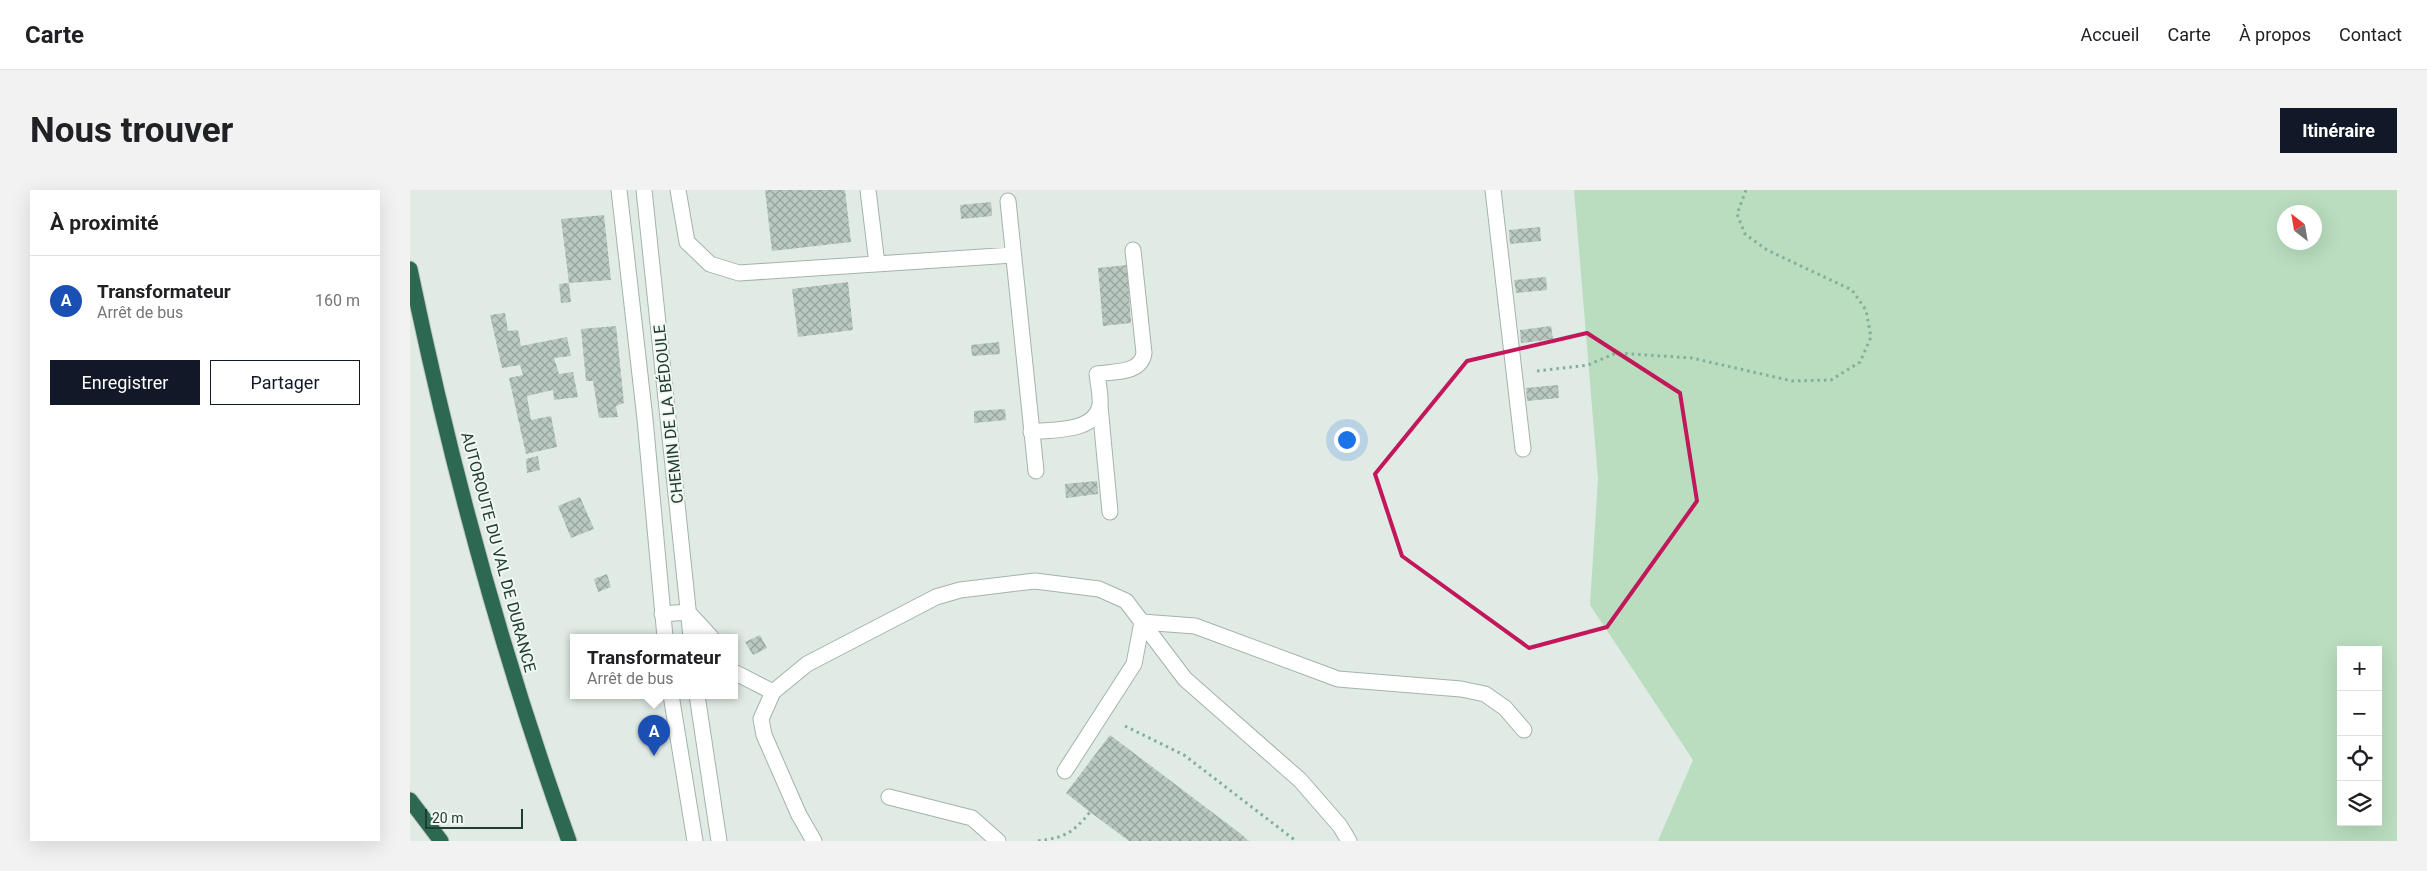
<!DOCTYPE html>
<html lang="fr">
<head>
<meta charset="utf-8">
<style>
  body { margin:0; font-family:Roboto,sans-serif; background:#f2f2f2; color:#202124 }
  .controls { position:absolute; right:15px; bottom:15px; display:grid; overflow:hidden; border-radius:0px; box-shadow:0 5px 20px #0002 }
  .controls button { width:45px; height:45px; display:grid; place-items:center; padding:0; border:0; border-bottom:1px solid #e0e0e0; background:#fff; color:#202124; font:25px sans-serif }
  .compass { position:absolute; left:1867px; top:15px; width:45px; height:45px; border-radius:50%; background:#fff; box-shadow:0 5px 20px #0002; rotate:329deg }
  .scale { position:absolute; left:15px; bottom:12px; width:98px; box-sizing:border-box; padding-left:5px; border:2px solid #213c31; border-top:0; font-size:14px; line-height:18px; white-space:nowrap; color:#213c31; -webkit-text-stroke:4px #f1f8f3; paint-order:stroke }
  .you { position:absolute; left:936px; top:249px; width:18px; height:18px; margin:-12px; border:4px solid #fff; border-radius:50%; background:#1a73e8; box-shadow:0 0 0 8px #1a73e833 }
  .badge { display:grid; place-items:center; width:32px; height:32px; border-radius:50%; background:#111827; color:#fff; font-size:16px; font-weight:700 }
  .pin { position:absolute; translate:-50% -41px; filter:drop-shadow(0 1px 2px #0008) }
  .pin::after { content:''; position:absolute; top:26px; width:18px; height:15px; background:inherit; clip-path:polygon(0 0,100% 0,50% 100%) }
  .popup { position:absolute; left:160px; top:444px; width:168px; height:65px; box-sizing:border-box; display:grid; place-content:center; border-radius:0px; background:#fff; filter:drop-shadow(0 1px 4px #0005); font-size:16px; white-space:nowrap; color:#757577 }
  .popup b { font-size:19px; color:#202124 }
  .popup::after { content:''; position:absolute; left:50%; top:100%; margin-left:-10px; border:10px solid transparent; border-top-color:#fff }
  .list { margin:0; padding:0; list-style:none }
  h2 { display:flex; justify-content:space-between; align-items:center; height:65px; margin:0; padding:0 20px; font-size:21px }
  h2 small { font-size:16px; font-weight:400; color:#757577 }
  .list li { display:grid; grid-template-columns:32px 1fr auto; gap:15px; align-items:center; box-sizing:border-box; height:90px; padding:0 20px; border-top:1px solid #e0e0e0 }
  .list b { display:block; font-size:19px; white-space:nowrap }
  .list p { margin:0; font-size:16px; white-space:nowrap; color:#757577 }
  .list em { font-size:16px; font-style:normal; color:#757577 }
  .actions { display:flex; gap:10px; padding:15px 20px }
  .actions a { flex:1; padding:11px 0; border:1px solid #111827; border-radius:0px; text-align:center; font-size:18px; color:#111827 }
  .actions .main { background:#111827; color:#fff }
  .icon { flex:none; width:28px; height:28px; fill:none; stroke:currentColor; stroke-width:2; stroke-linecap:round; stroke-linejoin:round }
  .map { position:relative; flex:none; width:1987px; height:651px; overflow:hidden; border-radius:0px }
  header { display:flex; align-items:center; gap:30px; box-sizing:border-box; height:70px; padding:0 25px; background:#fff; border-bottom:1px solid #e0e0e0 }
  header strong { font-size:24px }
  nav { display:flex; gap:28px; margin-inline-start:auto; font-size:18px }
  .intro { display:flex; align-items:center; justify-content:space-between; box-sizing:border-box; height:120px; padding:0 30px }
  h1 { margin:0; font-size:35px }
  .button { padding:12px 22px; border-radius:0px; background:#111827; color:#fff; font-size:18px; font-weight:700 }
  main { display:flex; gap:30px; padding:0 30px }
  aside { flex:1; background:#fff; border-radius:0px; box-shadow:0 5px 20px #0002 }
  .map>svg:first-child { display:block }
  .green { fill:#b9ddbe; fill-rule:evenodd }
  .building { fill:url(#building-cross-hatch) }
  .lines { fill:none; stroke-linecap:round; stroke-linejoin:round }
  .minor-casing { stroke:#a4b3ab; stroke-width:17 }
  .highway-casing { stroke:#c1c8c5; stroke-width:17 }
  .path { stroke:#81af9a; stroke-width:3; stroke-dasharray:2.5 4; stroke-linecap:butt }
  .minor { stroke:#fff; stroke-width:15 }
  .highway { stroke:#2d6853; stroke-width:15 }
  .marked { fill:none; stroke:#c2185b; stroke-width:4; stroke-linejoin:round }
  .labels { text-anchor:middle; stroke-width:4; stroke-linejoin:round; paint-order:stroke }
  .street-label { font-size:16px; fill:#213c31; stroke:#f1f8f3 }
</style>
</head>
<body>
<header>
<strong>Carte</strong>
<nav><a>Accueil</a><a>Carte</a><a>À propos</a><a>Contact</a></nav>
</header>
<div class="intro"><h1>Nous trouver</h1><a class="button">Itinéraire</a></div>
<main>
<aside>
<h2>À proximité<small></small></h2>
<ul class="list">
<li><span class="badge" style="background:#1a4fb4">A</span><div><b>Transformateur</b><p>Arrêt de bus</p></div><em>160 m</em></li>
</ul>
<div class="actions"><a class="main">Enregistrer</a><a>Partager</a></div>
</aside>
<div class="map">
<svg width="1987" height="651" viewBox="0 0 1987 651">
  <defs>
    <pattern id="building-cross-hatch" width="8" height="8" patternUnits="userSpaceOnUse" patternTransform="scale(1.25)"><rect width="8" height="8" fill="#b9c9c0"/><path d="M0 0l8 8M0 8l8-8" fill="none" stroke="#96a49d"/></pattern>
  </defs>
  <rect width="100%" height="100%" fill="#e1ebe5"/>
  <path class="green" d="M1164,0H1987V651H1248L1283,570L1180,415L1188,289ZM1874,22H1904V52H1874ZM1931,460H1968V632H1931Z"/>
  <path class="building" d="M355,0H435L441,52L362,61Z
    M581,12L582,26L551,29L550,15Z
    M194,25L201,90L159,93L161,112L151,113L149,94L159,93L151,29Z
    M1130,37L1131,51L1100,54L1099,40Z
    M717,75L721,133L693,136L688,78Z
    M1136,87L1137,100L1106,103L1104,90Z
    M438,92L443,140L388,147L382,99Z
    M95,123L98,141L108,140L111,156L157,147L161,166L144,168L149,184L163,182L168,207L144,210L143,200L117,206L121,230L141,226L147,257L116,264L99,188L113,185L110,175L92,178L80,125Z
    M206,136L214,213L206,216L208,227L189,228L183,191H176L171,139Z
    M1141,136L1143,149L1111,153L1110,140Z
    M589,152L590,164L562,166L561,155Z
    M1148,195L1149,208L1117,211L1116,198Z
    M595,219L596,230L564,233V221Z
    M128,266L130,280L117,283L116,269Z
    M687,291L688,304L656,308L655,294Z
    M170,307L184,339L161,348L148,316Z
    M197,384L201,397L188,402L184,389Z
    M350,445L357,458L343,465L335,452Z
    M700,545L831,644L839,651H719L680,622L656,603Z"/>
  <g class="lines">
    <defs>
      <path id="minor" d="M209,0L235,229L255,447
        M234,0L281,447
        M268,0L277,52L300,74L329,83L603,65
        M458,0L467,74
        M1083,0L1113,259
        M598,11L626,281
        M690,216L700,322
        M621,242C642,239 685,243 690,215C691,206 688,193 687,184C704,181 731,184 734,163L723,60
        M252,424L278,422L301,447
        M324,482L363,502
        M261,505L285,651
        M287,505L309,651
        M655,581L724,474L732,432L785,436L928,489L1051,499L1075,504L1095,518L1114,540
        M479,607L562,628L588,651
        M404,651L389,625L354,545L351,529L363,502L397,474L526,407L550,400L625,391L689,399L716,411L775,489L890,590L930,636L939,651"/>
      <path id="highway" d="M0,79C40,272 92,465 159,651
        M0,610L31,651"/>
    </defs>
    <use href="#minor" class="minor-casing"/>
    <use href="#highway" class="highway-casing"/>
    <path class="path" d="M1127,181L1178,175L1206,163L1282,168L1382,191L1421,190L1450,172L1461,147L1456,120L1442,100L1357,60L1335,44L1327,24L1336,0
      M715,536L774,565L886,651
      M628,651C655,647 662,644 680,622"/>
    <use href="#minor" class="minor"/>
    <use href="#highway" class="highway"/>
  </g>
  <path class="marked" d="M1177,143L1270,203L1287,311L1197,437L1119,458L992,366L965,284L1057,171Z"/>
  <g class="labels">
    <g class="street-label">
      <text transform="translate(258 224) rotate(-96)" y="6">CHEMIN DE LA BÉDOULE</text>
      <text transform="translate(89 362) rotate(75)" y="6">AUTOROUTE DU VAL DE DURANCE</text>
    </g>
  </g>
</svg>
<div class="controls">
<button>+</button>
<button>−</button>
<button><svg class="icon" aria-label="locate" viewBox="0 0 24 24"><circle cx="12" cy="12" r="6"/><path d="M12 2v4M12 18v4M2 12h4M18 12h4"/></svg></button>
<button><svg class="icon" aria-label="layers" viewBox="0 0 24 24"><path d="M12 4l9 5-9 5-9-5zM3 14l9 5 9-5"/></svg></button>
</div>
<svg class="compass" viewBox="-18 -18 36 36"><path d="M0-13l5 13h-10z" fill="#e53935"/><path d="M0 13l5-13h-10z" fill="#757577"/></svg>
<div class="scale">20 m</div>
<div class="you"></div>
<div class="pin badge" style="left:244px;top:566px;background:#1a4fb4">A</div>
<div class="popup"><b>Transformateur</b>Arrêt de bus</div>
</div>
</main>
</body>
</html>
